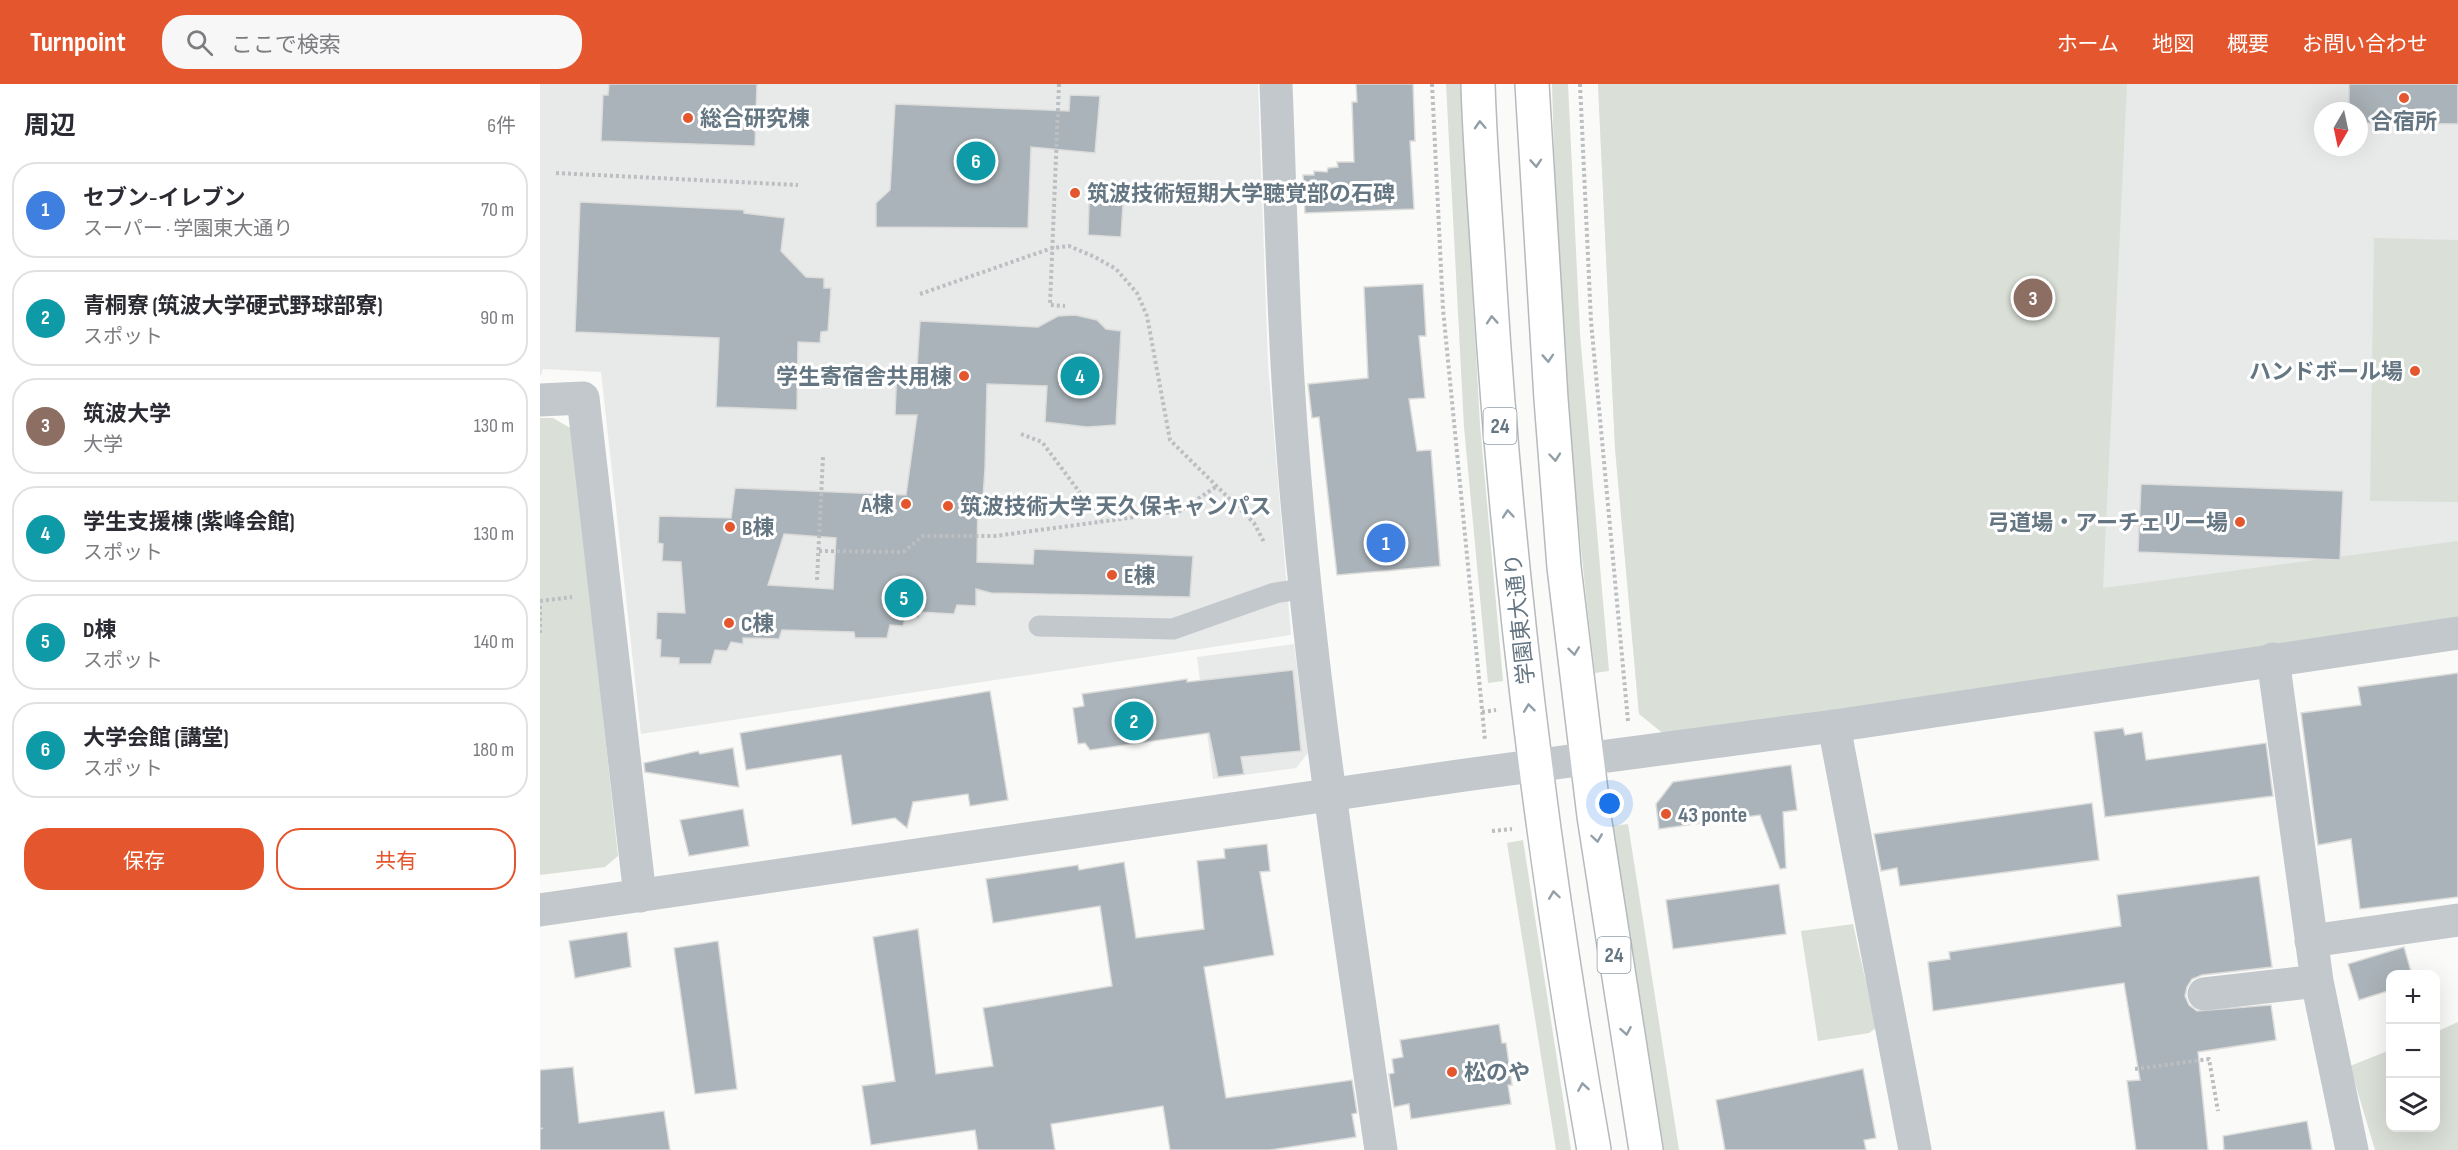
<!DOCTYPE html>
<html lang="ja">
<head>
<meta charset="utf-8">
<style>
  body { margin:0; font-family:"Sofia Sans Condensed","Noto Sans JP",sans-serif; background:#f7f7f7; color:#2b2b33 }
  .controls { position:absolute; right:18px; bottom:18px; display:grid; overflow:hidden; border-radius:12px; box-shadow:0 6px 24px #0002 }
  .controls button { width:54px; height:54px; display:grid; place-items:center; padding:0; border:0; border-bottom:2px solid #e1e1e2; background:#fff; color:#2b2b33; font:30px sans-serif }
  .compass { position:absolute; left:1774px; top:18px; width:54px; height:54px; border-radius:50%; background:#fff; box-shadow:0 6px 24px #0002; rotate:189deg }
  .you { position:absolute; left:1070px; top:720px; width:21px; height:21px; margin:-15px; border:4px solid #fff; border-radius:50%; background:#1a73e8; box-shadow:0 0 0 9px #1a73e833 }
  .badge { display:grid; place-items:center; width:39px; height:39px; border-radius:50%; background:#e4572e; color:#fff; font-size:20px; font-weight:700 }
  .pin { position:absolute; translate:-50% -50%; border:3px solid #fff; box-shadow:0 2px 6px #0006 }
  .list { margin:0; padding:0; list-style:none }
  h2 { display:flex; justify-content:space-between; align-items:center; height:78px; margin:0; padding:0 24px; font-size:26px }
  h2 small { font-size:20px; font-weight:400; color:#7c7c81 }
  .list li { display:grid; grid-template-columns:39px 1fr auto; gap:18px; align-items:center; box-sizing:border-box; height:96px; margin:0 12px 12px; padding:0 12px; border:2px solid #e1e1e2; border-radius:24px }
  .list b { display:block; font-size:22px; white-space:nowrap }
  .list p { margin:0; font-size:20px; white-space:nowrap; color:#7c7c81 }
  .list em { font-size:20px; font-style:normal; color:#7c7c81 }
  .actions { display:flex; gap:12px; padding:18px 24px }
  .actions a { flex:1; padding:14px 0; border:2px solid #e4572e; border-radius:24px; text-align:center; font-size:21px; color:#e4572e }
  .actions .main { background:#e4572e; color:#fff }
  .icon { flex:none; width:33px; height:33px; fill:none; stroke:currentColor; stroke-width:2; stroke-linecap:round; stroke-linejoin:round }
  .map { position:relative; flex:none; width:1918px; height:1066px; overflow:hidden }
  header { display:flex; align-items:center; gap:36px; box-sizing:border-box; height:84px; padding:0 30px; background:#e4572e; color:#fff }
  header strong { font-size:28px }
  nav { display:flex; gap:33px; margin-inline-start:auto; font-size:21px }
  .search { width:420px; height:54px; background:#f7f7f7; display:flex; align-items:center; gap:15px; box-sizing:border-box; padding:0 21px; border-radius:24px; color:#7c7c81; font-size:22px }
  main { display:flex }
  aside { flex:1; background:#fff }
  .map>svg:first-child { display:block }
  .built { fill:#e8e9e9; fill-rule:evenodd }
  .green { fill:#dadfd7 }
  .building { fill:#aab3b9; stroke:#dcdcda; stroke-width:1.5; fill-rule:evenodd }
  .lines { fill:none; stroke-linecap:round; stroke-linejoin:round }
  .primary-casing { stroke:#b5babe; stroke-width:36 }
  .path { stroke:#bbbfc2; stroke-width:4; stroke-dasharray:3 3; stroke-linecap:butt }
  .service { stroke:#c3c8cc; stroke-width:21 }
  .minor { stroke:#c3c8cc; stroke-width:33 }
  .tertiary { stroke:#c3c8cc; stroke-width:33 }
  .primary { stroke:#fff; stroke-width:33 }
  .oneway { stroke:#939fa8 }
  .poi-dot { fill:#e4572e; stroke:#fff; stroke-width:2 }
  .labels { text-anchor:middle; stroke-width:6; stroke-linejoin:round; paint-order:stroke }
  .shield { fill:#fff; stroke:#939fa8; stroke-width:1.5 }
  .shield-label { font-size:21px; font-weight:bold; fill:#657683 }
  .poi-label { font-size:22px; font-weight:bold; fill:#657683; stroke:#fff; text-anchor:start }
  .street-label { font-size:22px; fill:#657683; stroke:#fff }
</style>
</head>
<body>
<header>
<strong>Turnpoint</strong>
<div class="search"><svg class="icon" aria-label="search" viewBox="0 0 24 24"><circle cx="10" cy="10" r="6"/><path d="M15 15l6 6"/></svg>ここで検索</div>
<nav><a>ホーム</a><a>地図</a><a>概要</a><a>お問い合わせ</a></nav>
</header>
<main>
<aside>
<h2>周辺<small>6件</small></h2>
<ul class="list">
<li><span class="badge" style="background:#3f7fe0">1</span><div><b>セブン-イレブン</b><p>スーパー · 学園東大通り</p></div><em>70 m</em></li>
<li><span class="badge" style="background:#0f9aa8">2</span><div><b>青桐寮 (筑波大学硬式野球部寮)</b><p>スポット</p></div><em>90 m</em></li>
<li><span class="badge" style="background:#8d6e63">3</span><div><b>筑波大学</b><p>大学</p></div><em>130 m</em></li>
<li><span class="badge" style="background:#0f9aa8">4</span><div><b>学生支援棟 (紫峰会館)</b><p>スポット</p></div><em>130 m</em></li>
<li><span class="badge" style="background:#0f9aa8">5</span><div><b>D棟</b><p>スポット</p></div><em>140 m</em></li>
<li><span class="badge" style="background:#0f9aa8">6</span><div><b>大学会館 (講堂)</b><p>スポット</p></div><em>180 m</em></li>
</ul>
<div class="actions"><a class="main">保存</a><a>共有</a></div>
</aside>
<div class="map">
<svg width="1918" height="1066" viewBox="0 0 1918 1066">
  <rect width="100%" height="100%" fill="#fafaf8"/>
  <path class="built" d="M0,0H718L728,281L751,551L101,650L61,288L3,285L0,293Z
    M1058,0H1918V533L1099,630L1075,364ZM1783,27H1819V63H1783Z
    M754,560L768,669L756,684L673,695L657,573Z"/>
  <path class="green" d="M906,0H921L940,341L963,597L948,599L924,343Z
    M1012,0H1028L1040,250L1069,587L1055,589C1031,394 1017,196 1012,0Z
    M1058,0H1587L1563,504L1918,457V533L1125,651L1099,630L1075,364Z
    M1834,154L1918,156V418L1830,417Z
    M0,334H13L32,345L78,772L65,783L0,791Z
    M1088,740L1139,1066H1124L1073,742Z
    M983,756L1031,1066H1016L967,759Z
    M1313,840L1336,944L1329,949L1278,957L1261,847Z
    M1918,938V1066H1835L1810,982L1850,966V1044H1896V948Z"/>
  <path class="building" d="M69,0H217L215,62L61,57L63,11H68Z
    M816,0H873L875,57H870L874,125L765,129L763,91H774V87L787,88L788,84L798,83L797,78H814L812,18H817Z
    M1809,0H1918V40L1819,39V27H1809Z
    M530,11L560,12L555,69L491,63L488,144L336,143V119L350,106L355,20L529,27Z
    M40,118L204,126V129L245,134L241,167L266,193L284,194V204H291L288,247L281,248L280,259L258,258L257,326L176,323L179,254L35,248Z
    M549,119L583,120L581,153L548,151Z
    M883,200L886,252H879L885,314L869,315L877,367L891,366L900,482L797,491L779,333L772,334L768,300L828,294L824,203Z
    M535,231L557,236L566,245L581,247L576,341L547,343L505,338L507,302L447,300L445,385L443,413L438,412L437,478L493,480L494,465L653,472L650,513L451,509L436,505V522L417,521L414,530L379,528V534L366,532L363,542L350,541L347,554H315L314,548L242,546L239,555L203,554V560L191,558L187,567L175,566L171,580H139V574L120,573L121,556L116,555L117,528L145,529L141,478L122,477L123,460L118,459L119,432L191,434L195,404L366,411L377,331H355L357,282L377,283L380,237L498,243L518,232ZM244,450L296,454L293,505L228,501Z
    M1601,400L1803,407L1800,476L1598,468Z
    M753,586L761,667L701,673L704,690L678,693L669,649L550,666L545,659L538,660L533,624L544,622L542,610L647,595V598Z
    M1918,589V813L1820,825L1811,755L1778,761L1761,629L1821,621L1818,603Z
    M450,607L468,716L430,722L428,710L373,718L367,744L355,734L312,741L301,671L206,686L200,649Z
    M1583,644L1585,651L1602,648L1606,676L1726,659L1733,712L1565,733L1554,648Z
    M193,664L199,703L105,688L104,679L158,667L160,670Z
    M1251,681L1257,726L1243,728L1246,784L1240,785L1220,731L1119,745L1116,720L1133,698Z
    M1552,719L1559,776L1360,802L1357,784L1341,787L1334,750Z
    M203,725L209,762L149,772L140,736Z
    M727,760L730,787L720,788L734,871L664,883L686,1014L812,996L817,1029L812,1030L816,1053L730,1066H630L623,1022L511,1040L515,1066H438L435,1046L331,1061L322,1002L355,997L333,853L378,845L396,990L453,982L443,924L572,902L560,822L453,839L446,795L538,781L539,786L584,778L596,854L664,845L657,777L685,774L684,765Z
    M1719,792L1732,883L1662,891L1652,895L1647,903L1645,912L1649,921L1657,927L1731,921L1736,956L1658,968L1668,1066H1596L1587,997L1600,996L1584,899L1393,927L1388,878L1410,875L1409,868L1581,842L1577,811Z
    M1239,800L1246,850L1133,865L1126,816Z
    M87,848L91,883L35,894L29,857Z
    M178,857L197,1005L155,1010L134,864Z
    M1864,863L1872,891H1851V906L1819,916L1808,880Z
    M959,940L962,959H966L972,1001H968L971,1020L871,1035L869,1020L854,1023L849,990L854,989L852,975L863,973L860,956Z
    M33,983L39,1039L124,1027L130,1066H0V1045L3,1044L0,1045V986Z
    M1323,985L1336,1054L1324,1056L1326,1066H1185L1176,1016Z
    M1767,1037L1772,1066H1684L1683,1052Z"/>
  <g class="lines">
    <defs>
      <path id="primary" d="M938,0C940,68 946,136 950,205C968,493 1004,781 1054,1066
        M992,0L1011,315L1024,483L1054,732L1106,1066"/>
    </defs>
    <use href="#primary" class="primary-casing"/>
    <path class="path" d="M519,0L510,221L525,222
      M892,0L903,225L945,656
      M1040,0L1051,237L1088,637
      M16,89L258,101
      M380,210L512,164L529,162L555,173L576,185L597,209L607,232L630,356L714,439L725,460
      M481,350L502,358L561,437
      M279,467L363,468L383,452H455L640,427L677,402
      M277,496L283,373
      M0,517L32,513
      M0,522V552
      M942,628L956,626
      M952,747L972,745
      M1595,985L1669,975L1678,1027"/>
    <path class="service" d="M499,542L633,545L735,509L767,504"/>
    <path class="minor" d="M736,0C740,99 742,198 748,296C763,554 804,810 841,1066
      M0,316L43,314L100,812
      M1733,575L1777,897L1812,1066
      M1294,642L1375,1066
      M1771,857L1918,836
      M1664,910L1777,897"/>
    <path class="tertiary" d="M0,826L925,691L1294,642L1918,549"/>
    <use href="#primary" class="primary"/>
  </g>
  <defs><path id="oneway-chevron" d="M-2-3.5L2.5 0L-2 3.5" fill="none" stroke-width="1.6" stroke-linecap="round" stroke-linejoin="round" transform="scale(1.5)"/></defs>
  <g class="oneway">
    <use href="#oneway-chevron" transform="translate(940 41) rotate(-93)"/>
    <use href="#oneway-chevron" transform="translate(996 79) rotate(86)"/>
    <use href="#oneway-chevron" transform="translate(952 236) rotate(-94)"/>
    <use href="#oneway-chevron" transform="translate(1008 274) rotate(86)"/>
    <use href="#oneway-chevron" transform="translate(1015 373) rotate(85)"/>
    <use href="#oneway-chevron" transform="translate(968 430) rotate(-95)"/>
    <use href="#oneway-chevron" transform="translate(1034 567) rotate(83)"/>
    <use href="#oneway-chevron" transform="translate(989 624) rotate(-97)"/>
    <use href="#oneway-chevron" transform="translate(1057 754) rotate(82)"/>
    <use href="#oneway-chevron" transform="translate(1014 811) rotate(-98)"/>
    <use href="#oneway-chevron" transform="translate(1086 947) rotate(80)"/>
    <use href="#oneway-chevron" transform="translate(1043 1003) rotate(-99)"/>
  </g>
  <g class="poi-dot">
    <circle cx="1864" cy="14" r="6"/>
    <circle cx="148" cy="34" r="6"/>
    <circle cx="535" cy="109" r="6"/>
    <circle cx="1875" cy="287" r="6"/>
    <circle cx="424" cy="292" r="6"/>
    <circle cx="366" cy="420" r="6"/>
    <circle cx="408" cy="422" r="6"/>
    <circle cx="1700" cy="438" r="6"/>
    <circle cx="190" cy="443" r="6"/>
    <circle cx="572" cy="491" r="6"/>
    <circle cx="189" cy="539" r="6"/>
    <circle cx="1126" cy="730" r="6"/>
    <circle cx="912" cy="988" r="6"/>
  </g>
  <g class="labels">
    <g class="shield">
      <rect x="943.5" y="324" width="33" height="36" rx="4.5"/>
      <rect x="1057.5" y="853" width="33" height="36" rx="4.5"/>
    </g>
    <g class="shield-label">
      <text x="960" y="349">24</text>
      <text x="1074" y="878">24</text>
    </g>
    <g class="poi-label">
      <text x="160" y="42">総合研究棟</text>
      <text x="1864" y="45" text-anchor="middle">合宿所</text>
      <text x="547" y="117">筑波技術短期大学聴覚部の石碑</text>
      <text x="1863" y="295" text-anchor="end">ハンドボール場</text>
      <text x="412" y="300" text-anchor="end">学生寄宿舎共用棟</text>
      <text x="354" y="428" text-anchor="end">A棟</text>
      <text x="420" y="430">筑波技術大学 天久保キャンパス</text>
      <text x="1688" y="446" text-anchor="end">弓道場・アーチェリー場</text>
      <text x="202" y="451">B棟</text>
      <text x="584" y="499">E棟</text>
      <text x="201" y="547">C棟</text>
      <text x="1138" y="738">43 ponte</text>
      <text x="924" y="996">松のや</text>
    </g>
    <g class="street-label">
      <text transform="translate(979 535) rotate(-96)" y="8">学園東大通り</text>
    </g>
  </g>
</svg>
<div class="controls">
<button>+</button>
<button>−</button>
<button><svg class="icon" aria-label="layers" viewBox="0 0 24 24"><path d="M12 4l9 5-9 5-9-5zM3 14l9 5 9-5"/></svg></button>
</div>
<svg class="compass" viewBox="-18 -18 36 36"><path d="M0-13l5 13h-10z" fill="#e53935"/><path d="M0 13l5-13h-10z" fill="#7c7c81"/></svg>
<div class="you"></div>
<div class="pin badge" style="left:846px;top:459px;background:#3f7fe0">1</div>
<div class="pin badge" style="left:594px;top:637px;background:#0f9aa8">2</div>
<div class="pin badge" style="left:1493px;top:214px;background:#8d6e63">3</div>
<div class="pin badge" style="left:540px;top:292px;background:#0f9aa8">4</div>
<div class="pin badge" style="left:364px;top:514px;background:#0f9aa8">5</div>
<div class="pin badge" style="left:436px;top:77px;background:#0f9aa8">6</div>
</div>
</main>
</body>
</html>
